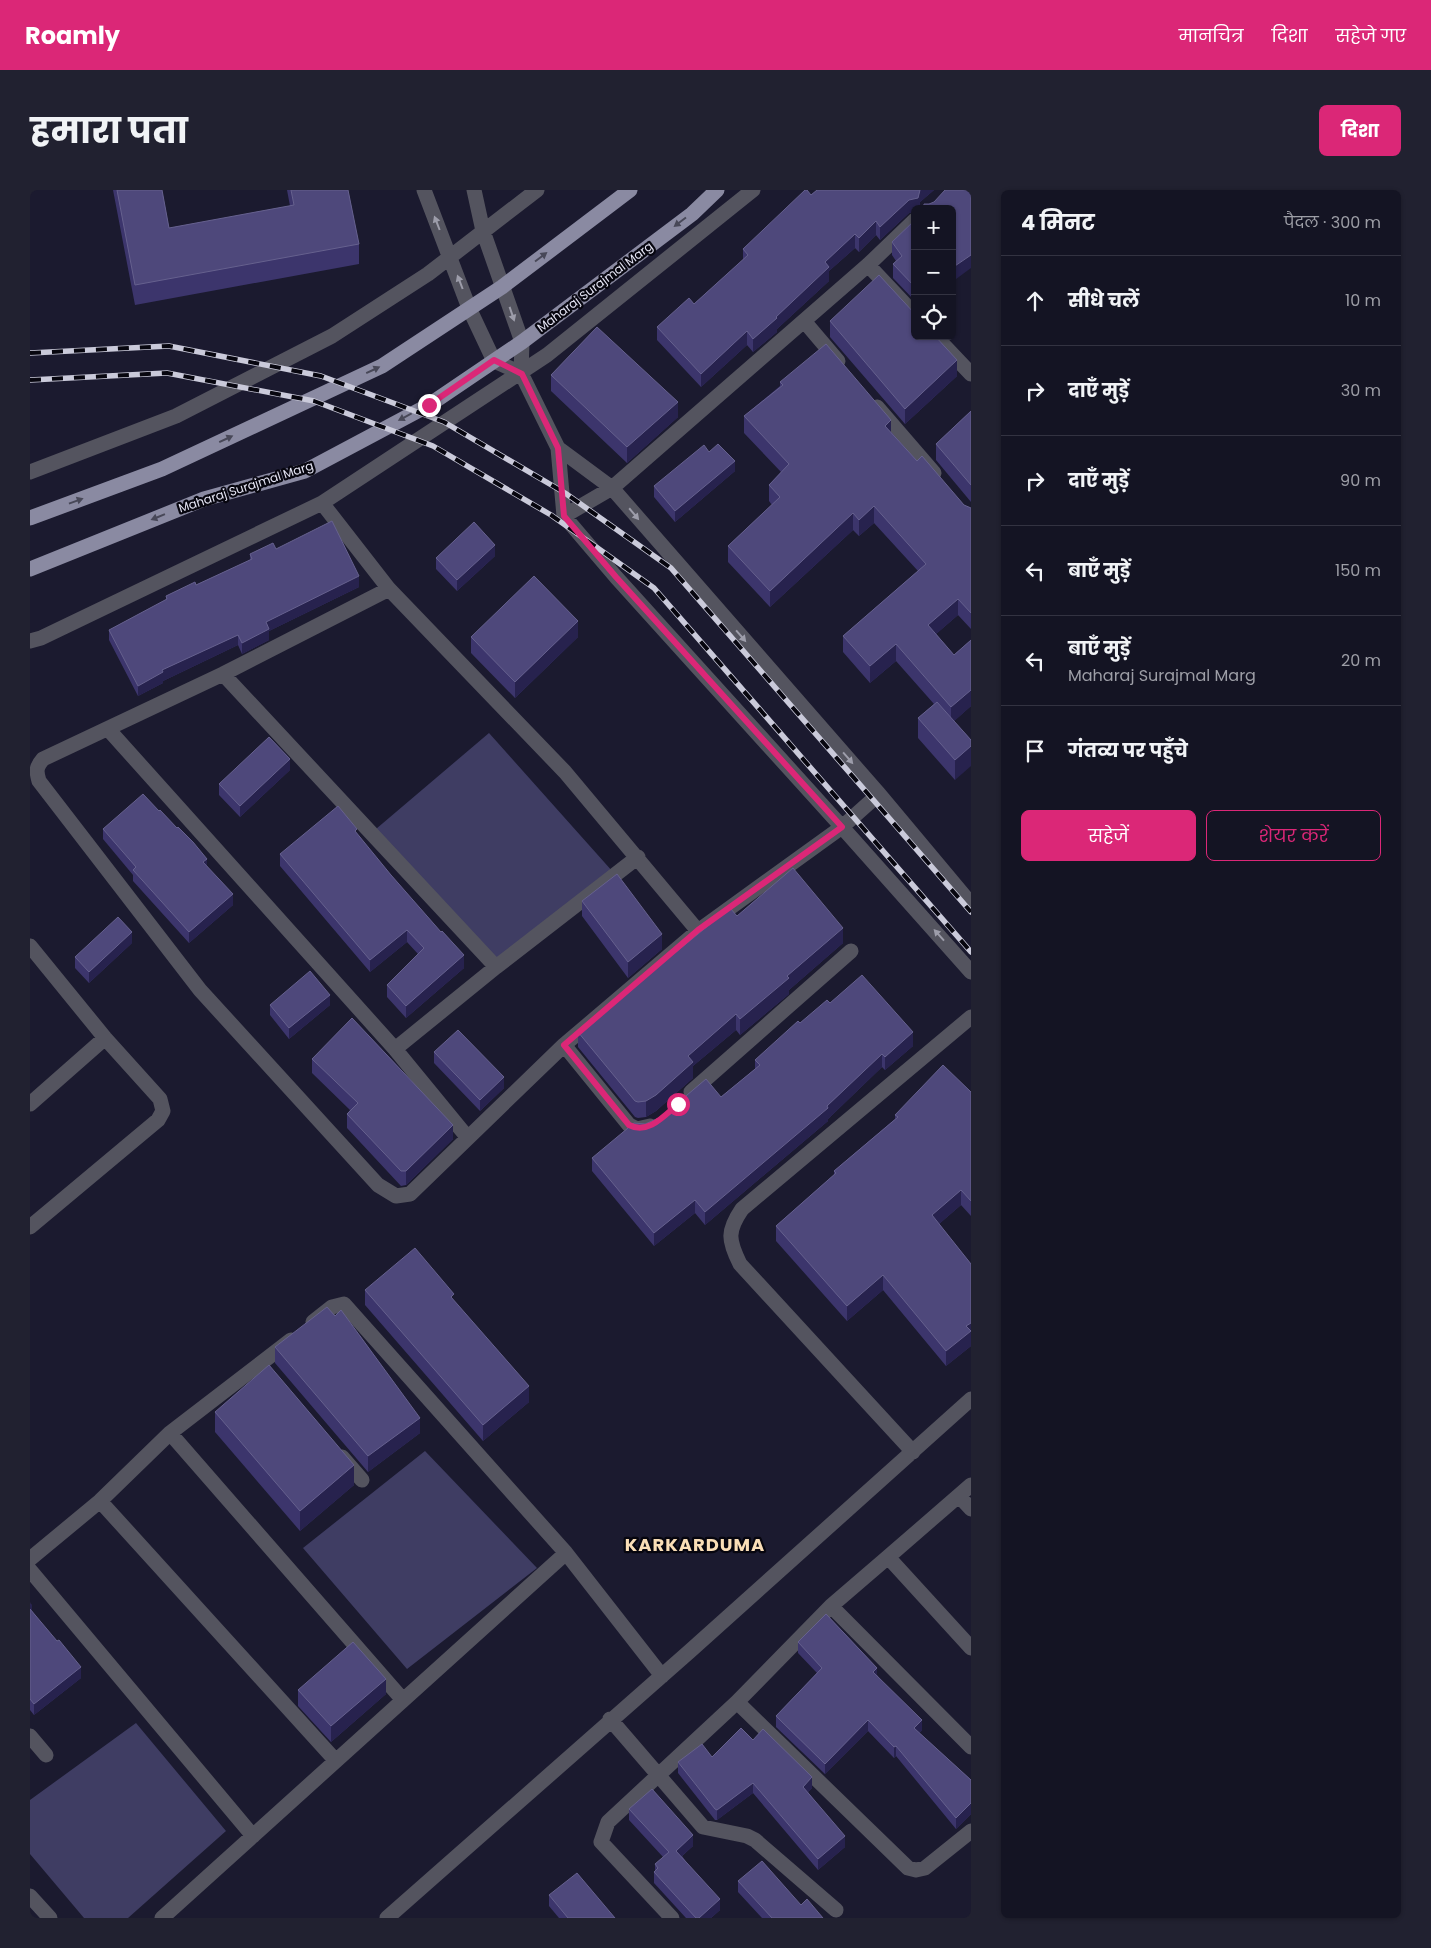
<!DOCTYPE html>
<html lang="hi">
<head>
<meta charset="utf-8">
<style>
  body { margin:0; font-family:Poppins,"Noto Sans Devanagari",sans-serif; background:#212130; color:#f1f3f6 }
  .controls { position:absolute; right:15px; top:15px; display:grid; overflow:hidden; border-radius:8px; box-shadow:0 1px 4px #0004 }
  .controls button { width:45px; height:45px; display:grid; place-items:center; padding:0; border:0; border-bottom:1px solid #333341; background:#141423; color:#f1f3f6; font:25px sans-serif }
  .stop { position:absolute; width:15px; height:15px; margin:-11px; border:4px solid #db2777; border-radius:50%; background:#fff }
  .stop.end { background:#db2777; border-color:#fff; box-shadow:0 1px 5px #0008 }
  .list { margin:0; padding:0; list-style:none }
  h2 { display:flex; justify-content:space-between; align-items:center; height:65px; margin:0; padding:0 20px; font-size:21px }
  h2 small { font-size:16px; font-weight:400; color:#9d9ea6 }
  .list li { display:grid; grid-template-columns:32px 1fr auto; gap:15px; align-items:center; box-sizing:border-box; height:90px; padding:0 20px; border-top:1px solid #333341 }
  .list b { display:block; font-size:19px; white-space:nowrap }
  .list p { margin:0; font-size:16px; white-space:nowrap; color:#9d9ea6 }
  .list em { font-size:16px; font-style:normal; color:#9d9ea6 }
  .actions { display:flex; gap:10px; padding:15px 20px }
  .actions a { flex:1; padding:11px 0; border:1px solid #db2777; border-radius:8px; text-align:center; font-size:18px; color:#db2777 }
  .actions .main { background:#db2777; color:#fff }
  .icon { flex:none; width:28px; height:28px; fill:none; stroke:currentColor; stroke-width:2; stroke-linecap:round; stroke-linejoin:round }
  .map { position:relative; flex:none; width:941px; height:1728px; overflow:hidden; border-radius:8px }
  header { display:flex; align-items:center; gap:30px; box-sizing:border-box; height:70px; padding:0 25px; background:#db2777; color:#fff }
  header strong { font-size:24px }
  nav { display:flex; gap:28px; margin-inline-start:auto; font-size:18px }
  .intro { display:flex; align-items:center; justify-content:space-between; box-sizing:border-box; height:120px; padding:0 30px }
  h1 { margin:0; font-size:35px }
  .button { padding:12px 22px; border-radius:8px; background:#db2777; color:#fff; font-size:18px; font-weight:700 }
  main { display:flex; gap:30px; padding:0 30px }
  aside { flex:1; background:#141423; border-radius:8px; box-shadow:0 1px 4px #0004 }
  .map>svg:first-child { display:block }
  .green { fill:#3f3d63 }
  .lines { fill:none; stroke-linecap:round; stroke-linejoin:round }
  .minor { stroke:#54545f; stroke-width:15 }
  .major { stroke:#8a8aa2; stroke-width:15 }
  .rail-casing { stroke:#cacada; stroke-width:5.5 }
  .rail { stroke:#07060f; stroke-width:4; stroke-dasharray:11; stroke-linecap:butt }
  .wall { fill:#3c356c }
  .shaded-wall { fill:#27224e }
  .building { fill:#4e487b; stroke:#66618e }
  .oneway { fill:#484858 }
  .oneway2 { fill:#9d9daa }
  .route { stroke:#db2777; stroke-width:6 }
  .labels { text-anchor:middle; stroke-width:4.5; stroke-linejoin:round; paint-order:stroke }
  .street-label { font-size:12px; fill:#e6e6f5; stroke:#07060f }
  .district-label { font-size:18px; font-weight:bold; letter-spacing:1px; fill:#fadeb7; stroke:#07060f }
</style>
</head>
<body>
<header>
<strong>Roamly</strong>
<nav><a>मानचित्र</a><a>दिशा</a><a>सहेजे गए</a></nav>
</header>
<div class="intro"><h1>हमारा पता</h1><a class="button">दिशा</a></div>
<main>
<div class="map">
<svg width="941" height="1728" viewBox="0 0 941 1728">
  <rect width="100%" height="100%" fill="#1b1a2f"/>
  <path class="green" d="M459,543L583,682L468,775L346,639Z
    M395,1261L507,1378L377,1479L273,1358Z
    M106,1533L196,1641L98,1728H54L0,1664V1610Z"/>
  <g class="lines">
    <path class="minor" d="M394,0L439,118L464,171L491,183
      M444,0L453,41L492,152L491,183L528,258L534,326L586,387L812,637L941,782
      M838,75L885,125
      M774,131L808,171
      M905,146L941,184
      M847,217L904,283
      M528,258L582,298L849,604L941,714
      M0,282L146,226L302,146L398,84L507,0
      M292,313L359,399L535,582L668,741
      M534,326L582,298L838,75L885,30
      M359,399L193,484L13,569C6,577 6,581 9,591L170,800L348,995L366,1006L380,1004L534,855L668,741L812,637L849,604
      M0,451L11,448L292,313L517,165L723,0
      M193,484L466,777
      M78,539L365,859L438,948
      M0,756L75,848L130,909L133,921L128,930L0,1037
      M534,855L599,935L607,939L620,936
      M365,859L466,777L608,667
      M661,902L821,761
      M0,914L75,848
      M283,1132L302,1117L314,1114L536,1363L632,1486
      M140,1243L373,1510
      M883,1262L710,1074C698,1050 697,1041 712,1019L941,827
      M312,1267L332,1290
      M941,1295L858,1367L941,1458
      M929,1306L941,1319
      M70,1311L306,1571
      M0,1369L70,1311L140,1243L261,1150
      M0,1380L223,1646
      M801,1416L941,1557
      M707,1512L878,1678L886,1680L895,1678L941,1641
      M580,1529L673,1637L717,1646L725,1650L806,1720
      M0,1546L16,1565
      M0,1706L20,1728
      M132,1728L536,1363
      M357,1728L660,1461L941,1209
      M642,1728L571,1652L578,1632L707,1512L801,1416L858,1367"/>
    <path class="major" d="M0,328L132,279L352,176L472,97L600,0
      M0,379L174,309L275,281L399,215L492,152L662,24L687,0"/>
    <defs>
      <path id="rail" d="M0,163L139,156L291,186L414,232L535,303L641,378L941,722
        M0,190L137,183L284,211L403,256L521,325L624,398L941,762"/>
    </defs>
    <use href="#rail" class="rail-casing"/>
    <use href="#rail" class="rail"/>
  </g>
  <path class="wall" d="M83,0H132L139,38L260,16L257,0H318L329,54V74L105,115Z
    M787,0H904L890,12L889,19H885V22L879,23L850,50L846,45L829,62L825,58L799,81V91L747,139V142L723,162L717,155L671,197L627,150V137L664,114L713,70V59Z
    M885,30V111L863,88V74L866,71L862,65V52Z
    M800,131L927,186L875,234L800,147Z
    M521,185L648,227L597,273L521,201Z
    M750,192L861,242L887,271L934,315L941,318V439L928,425L906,444L924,465L941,450V516L924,531L941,550L925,590L888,548V528L904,514L866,471L840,493L813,462V446L888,381L844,333L829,346L823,340L740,417L698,372V356L742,315L739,311V295L751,282L714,243V226L750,196Z
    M941,221V312L906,270V254Z
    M679,262L705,281L645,332L624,307V296Z
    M246,359L329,397L239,441V450L212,464L208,455L133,491V493L108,506L79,450V440L136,410V406L166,395L220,370V364Z
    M465,366L427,401L406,379V368Z
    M441,447H548L485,508L441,463Z
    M260,580L210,627L189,605V594Z
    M73,639L177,676L203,715L159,753L103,691V685L73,649Z
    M327,644L434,778L376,828L357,807V795L388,764L377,752L340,782L250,676V664Z
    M552,711L632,759L598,788L552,726Z
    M707,726L813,753L759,800V804L710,845L706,840L663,876V888L626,921L616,927L608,928L605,927L548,857V842L610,791V787L646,762Z
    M102,753L59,793L45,778V767Z
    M800,813L883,856L855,880L852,877L798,929V931L675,1035L665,1023L624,1056L562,981V968L615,934L691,907L725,879V870L770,833Z
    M240,815H300L259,849L240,825Z
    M404,862L474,898L450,921L404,873Z
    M282,869L423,949L376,995L371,996L317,938V924L320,920L282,883Z
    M941,902V1026L931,1015L909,1034L941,1074V1156L916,1176L853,1100L817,1131L746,1051V1036L804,985V981L865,929V925Z
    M335,1100L424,1111L499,1212L453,1251L335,1115Z
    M245,1157L390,1243L338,1282L245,1173Z
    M185,1222L324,1295L270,1341L185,1242Z
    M0,1412L2,1421L51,1488L4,1525L0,1520Z
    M768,1452L847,1485L892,1540L889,1543L941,1590V1624L926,1639L866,1566L864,1568L838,1541L795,1584L746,1537V1526L787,1483L768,1463Z
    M268,1500L356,1504L301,1552L268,1516Z
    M723,1550L782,1598L778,1602L815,1657L788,1680L723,1603L687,1630H685L648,1583V1572L682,1567Z
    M599,1619L663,1656L652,1666L690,1720L681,1728H656L624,1693V1682L625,1681V1674L633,1667L599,1630Z
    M708,1691L793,1728H732L708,1702Z
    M519,1705L585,1728H529L519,1716Z"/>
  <path class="shaded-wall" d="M890,0H904L890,12L889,19H885V22L879,23L850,50V37L879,10Z
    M846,31V45L829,62V48Z
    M825,44V58L799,81V91L747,139V142L723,162V149L746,127L795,72Z
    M941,65V78L922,92V78Z
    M717,141V155L671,197V184Z
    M927,170V186L875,234V219Z
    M648,212V227L597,273V257Z
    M861,230V247L855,236Z
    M705,271V281L645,332V321Z
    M844,316V333L829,346V330Z
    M823,323V340L740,417V401Z
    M465,355V366L427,401V390Z
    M329,386V397L239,441V450L212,464V453L236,432Z
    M928,409V425L898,451V435Z
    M548,431V447L485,508V492Z
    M208,445V455L133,491V493L108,506V496L132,480Z
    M866,454V471L840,493V476Z
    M941,500V516L921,534V517Z
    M941,556V576L925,590V570Z
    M260,569V580L210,627V616Z
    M177,669V679L173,672Z
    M203,704V715L159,753V742Z
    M813,738V753L759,800V804L710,845V829L757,786Z
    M377,740V752L340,782V770Z
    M102,742V753L59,793V782Z
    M632,744V759L598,788V772Z
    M434,765V778L376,828V816Z
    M300,805V815L259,849V838Z
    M706,824V840L663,876V888L626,921L616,927V911L658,866Z
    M883,842V856L855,880V867Z
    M852,864V877L798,929V931L675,1035V1022L797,916Z
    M474,887V898L450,921V910Z
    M423,935V949L376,995V981Z
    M931,1000V1015L902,1040V1025Z
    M665,1010V1023L624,1056V1043Z
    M853,1085V1100L817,1131V1116Z
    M941,1133V1156L916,1176V1161L936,1136Z
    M499,1196V1212L453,1251V1235Z
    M390,1228V1243L338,1282V1266Z
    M324,1275V1295L270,1341V1321Z
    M2,1414V1425L0,1426V1415Z
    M51,1477V1488L4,1525V1514Z
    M847,1478V1489L843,1482Z
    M356,1489V1504L301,1552V1536Z
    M838,1530V1541L795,1584V1574Z
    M892,1530V1540L884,1548V1538Z
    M866,1556V1566L864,1568V1557Z
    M782,1587V1598L773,1607V1597Z
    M723,1593V1603L687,1630V1620Z
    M941,1613V1624L926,1639V1628Z
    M663,1645V1656L646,1671V1661Z
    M815,1646V1657L788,1680V1669Z
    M690,1709V1720L681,1728H669Z"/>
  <path class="building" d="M87,0H132L139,38L264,15L261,0H318L329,54L105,95Z
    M775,0H777L781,5L787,0H890L888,8L879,10L850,37L846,31L829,48L825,44L795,72L799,77L746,127L747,128L723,149L717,141L671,184L627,137L659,108L664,114L718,65L713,59Z
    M915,0H940L941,2V65L922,78V19H893L894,14H899L904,12Z
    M885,30V97L863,74L872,66L862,52Z
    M849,85L885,124V146H905L927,170L875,219L800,131Z
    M567,137L648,212L597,257L521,185Z
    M796,154L861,230L855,236L887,271L892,266L934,315L941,318V423L928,409L898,435L924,465L941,450V500L921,517L866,454L840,476L813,446L896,374L844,316L829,330L823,323L740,401L698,356L750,307L739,295L759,274L714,226L753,195L750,192Z
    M941,221V295L906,254Z
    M688,254L705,271L645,321L624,296L674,255L679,262Z
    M302,331L329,386L236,432L239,439L212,453L208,445L132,480L133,482L108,496L79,440L137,409L136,406L165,392L166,395L222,369L220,364L243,353L246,359Z
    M444,332L465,355L427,390L406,368Z
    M504,386L548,431L485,492L441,447Z
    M907,512L941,550V556L925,570L888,528Z
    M239,547L260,569L210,616L189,594Z
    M113,604L129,621L130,620L147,638L148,637L163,652L177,669L173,672L203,704L159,742L103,680L106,677L73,639Z
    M308,616L327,639L325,641L361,685L411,742L412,741L434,765L376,816L357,795L394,758L377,740L340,770L250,664Z
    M763,678L813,738L757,786L759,788L710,829L706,824L658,866L663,872L626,905L616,911L608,912L605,911L548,842L612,789L610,787L643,759L646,762L700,718L707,726Z
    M587,684L632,744L598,772L552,711Z
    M88,727L102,742L59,782L45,767Z
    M280,781L300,805L259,838L240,815Z
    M832,785L883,842L855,867L852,864L797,916L798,918L675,1022L665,1010L624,1043L562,968L604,933L615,934L631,927L676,889L691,907L730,875L725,870L768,831L770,833L797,810L800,813Z
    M322,828L423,935L376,981H371L317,924L328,913L282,869Z
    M428,840L474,887L450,910L404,862Z
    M913,875L941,902V1011L931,1000L902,1025L941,1074V1133L936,1136L941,1141L916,1161L853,1085L817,1116L746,1036L806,983L804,981L868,927L865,925Z
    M385,1058L424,1104L421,1107L499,1196L453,1235L335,1100Z
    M297,1117L305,1126L311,1120L390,1228L338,1266L245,1157Z
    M239,1175L324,1275L270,1321L185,1222Z
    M0,1419L27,1451L29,1450L51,1477L4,1514L0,1509Z
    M796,1424L847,1478L843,1482L892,1530L884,1538L941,1590V1613L926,1628L866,1556L864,1557L838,1530L795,1574L746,1526L792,1478L768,1452Z
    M323,1452L356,1489L301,1536L268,1500Z
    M711,1538L723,1550L733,1539L782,1587L773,1597L815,1646L788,1669L723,1593L687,1620L685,1619L648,1572L672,1554L682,1567Z
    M622,1599L663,1645L646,1661L690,1709L669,1728H666L624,1682L628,1678L625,1674L639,1662L599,1619Z
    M732,1671L771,1715L777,1709L793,1728H742L708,1691Z
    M547,1683L585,1728H538L519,1705Z"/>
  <defs><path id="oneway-solid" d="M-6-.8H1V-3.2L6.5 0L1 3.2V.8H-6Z" transform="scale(1.25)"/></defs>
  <g class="oneway">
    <use href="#oneway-solid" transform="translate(650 32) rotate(143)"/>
    <use href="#oneway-solid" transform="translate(511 67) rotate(-37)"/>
    <use href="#oneway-solid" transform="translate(343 180) rotate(-25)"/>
    <use href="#oneway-solid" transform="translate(375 227) rotate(152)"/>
    <use href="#oneway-solid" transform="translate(196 249) rotate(-25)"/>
    <use href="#oneway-solid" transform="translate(46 311) rotate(-20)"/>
    <use href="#oneway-solid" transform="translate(128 327) rotate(158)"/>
  </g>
  <g class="oneway2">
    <use href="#oneway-solid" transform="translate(407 33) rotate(-111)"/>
    <use href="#oneway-solid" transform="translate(430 92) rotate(-111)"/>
    <use href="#oneway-solid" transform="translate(482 124) rotate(71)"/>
    <use href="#oneway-solid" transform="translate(604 324) rotate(50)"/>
    <use href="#oneway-solid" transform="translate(711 446) rotate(49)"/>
    <use href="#oneway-solid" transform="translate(818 568) rotate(49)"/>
    <use href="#oneway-solid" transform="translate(909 745) rotate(-132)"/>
  </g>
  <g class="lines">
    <path class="route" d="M399,215L464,170L492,184L528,258L534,326L586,387L812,637L668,740L534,855L599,935C618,945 634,926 648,914"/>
  </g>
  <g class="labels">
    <g class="street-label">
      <text transform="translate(565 97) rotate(-37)" y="4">Maharaj Surajmal Marg</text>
      <text transform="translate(216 297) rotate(-18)" y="4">Maharaj Surajmal Marg</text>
    </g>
    <g class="district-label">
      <text x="665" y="1361">KARKARDUMA</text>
    </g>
  </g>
</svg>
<div class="controls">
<button>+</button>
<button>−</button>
<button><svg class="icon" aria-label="locate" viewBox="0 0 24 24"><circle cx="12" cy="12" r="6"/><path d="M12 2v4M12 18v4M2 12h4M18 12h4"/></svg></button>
</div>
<div class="stop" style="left:648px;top:914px"></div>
<div class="stop end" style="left:399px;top:215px"></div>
</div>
<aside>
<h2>4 मिनट<small>पैदल · 300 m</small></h2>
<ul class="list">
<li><svg class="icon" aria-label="ahead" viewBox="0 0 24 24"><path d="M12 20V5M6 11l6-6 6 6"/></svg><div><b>सीधे चलें</b></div><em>10 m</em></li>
<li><svg class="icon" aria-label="right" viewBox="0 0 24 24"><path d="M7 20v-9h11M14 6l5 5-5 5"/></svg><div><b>दाएँ मुड़ें</b></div><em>30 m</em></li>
<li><svg class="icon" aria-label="right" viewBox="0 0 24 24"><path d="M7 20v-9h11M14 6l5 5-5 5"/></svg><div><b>दाएँ मुड़ें</b></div><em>90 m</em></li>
<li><svg class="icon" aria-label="left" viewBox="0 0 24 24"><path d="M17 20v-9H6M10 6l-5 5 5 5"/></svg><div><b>बाएँ मुड़ें</b></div><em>150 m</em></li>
<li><svg class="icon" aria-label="left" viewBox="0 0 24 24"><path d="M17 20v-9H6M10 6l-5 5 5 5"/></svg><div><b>बाएँ मुड़ें</b><p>Maharaj Surajmal Marg</p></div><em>20 m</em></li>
<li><svg class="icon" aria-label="arrive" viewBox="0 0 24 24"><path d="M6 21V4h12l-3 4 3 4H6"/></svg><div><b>गंतव्य पर पहुँचे</b></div></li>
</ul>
<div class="actions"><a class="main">सहेजें</a><a>शेयर करें</a></div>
</aside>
</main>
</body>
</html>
